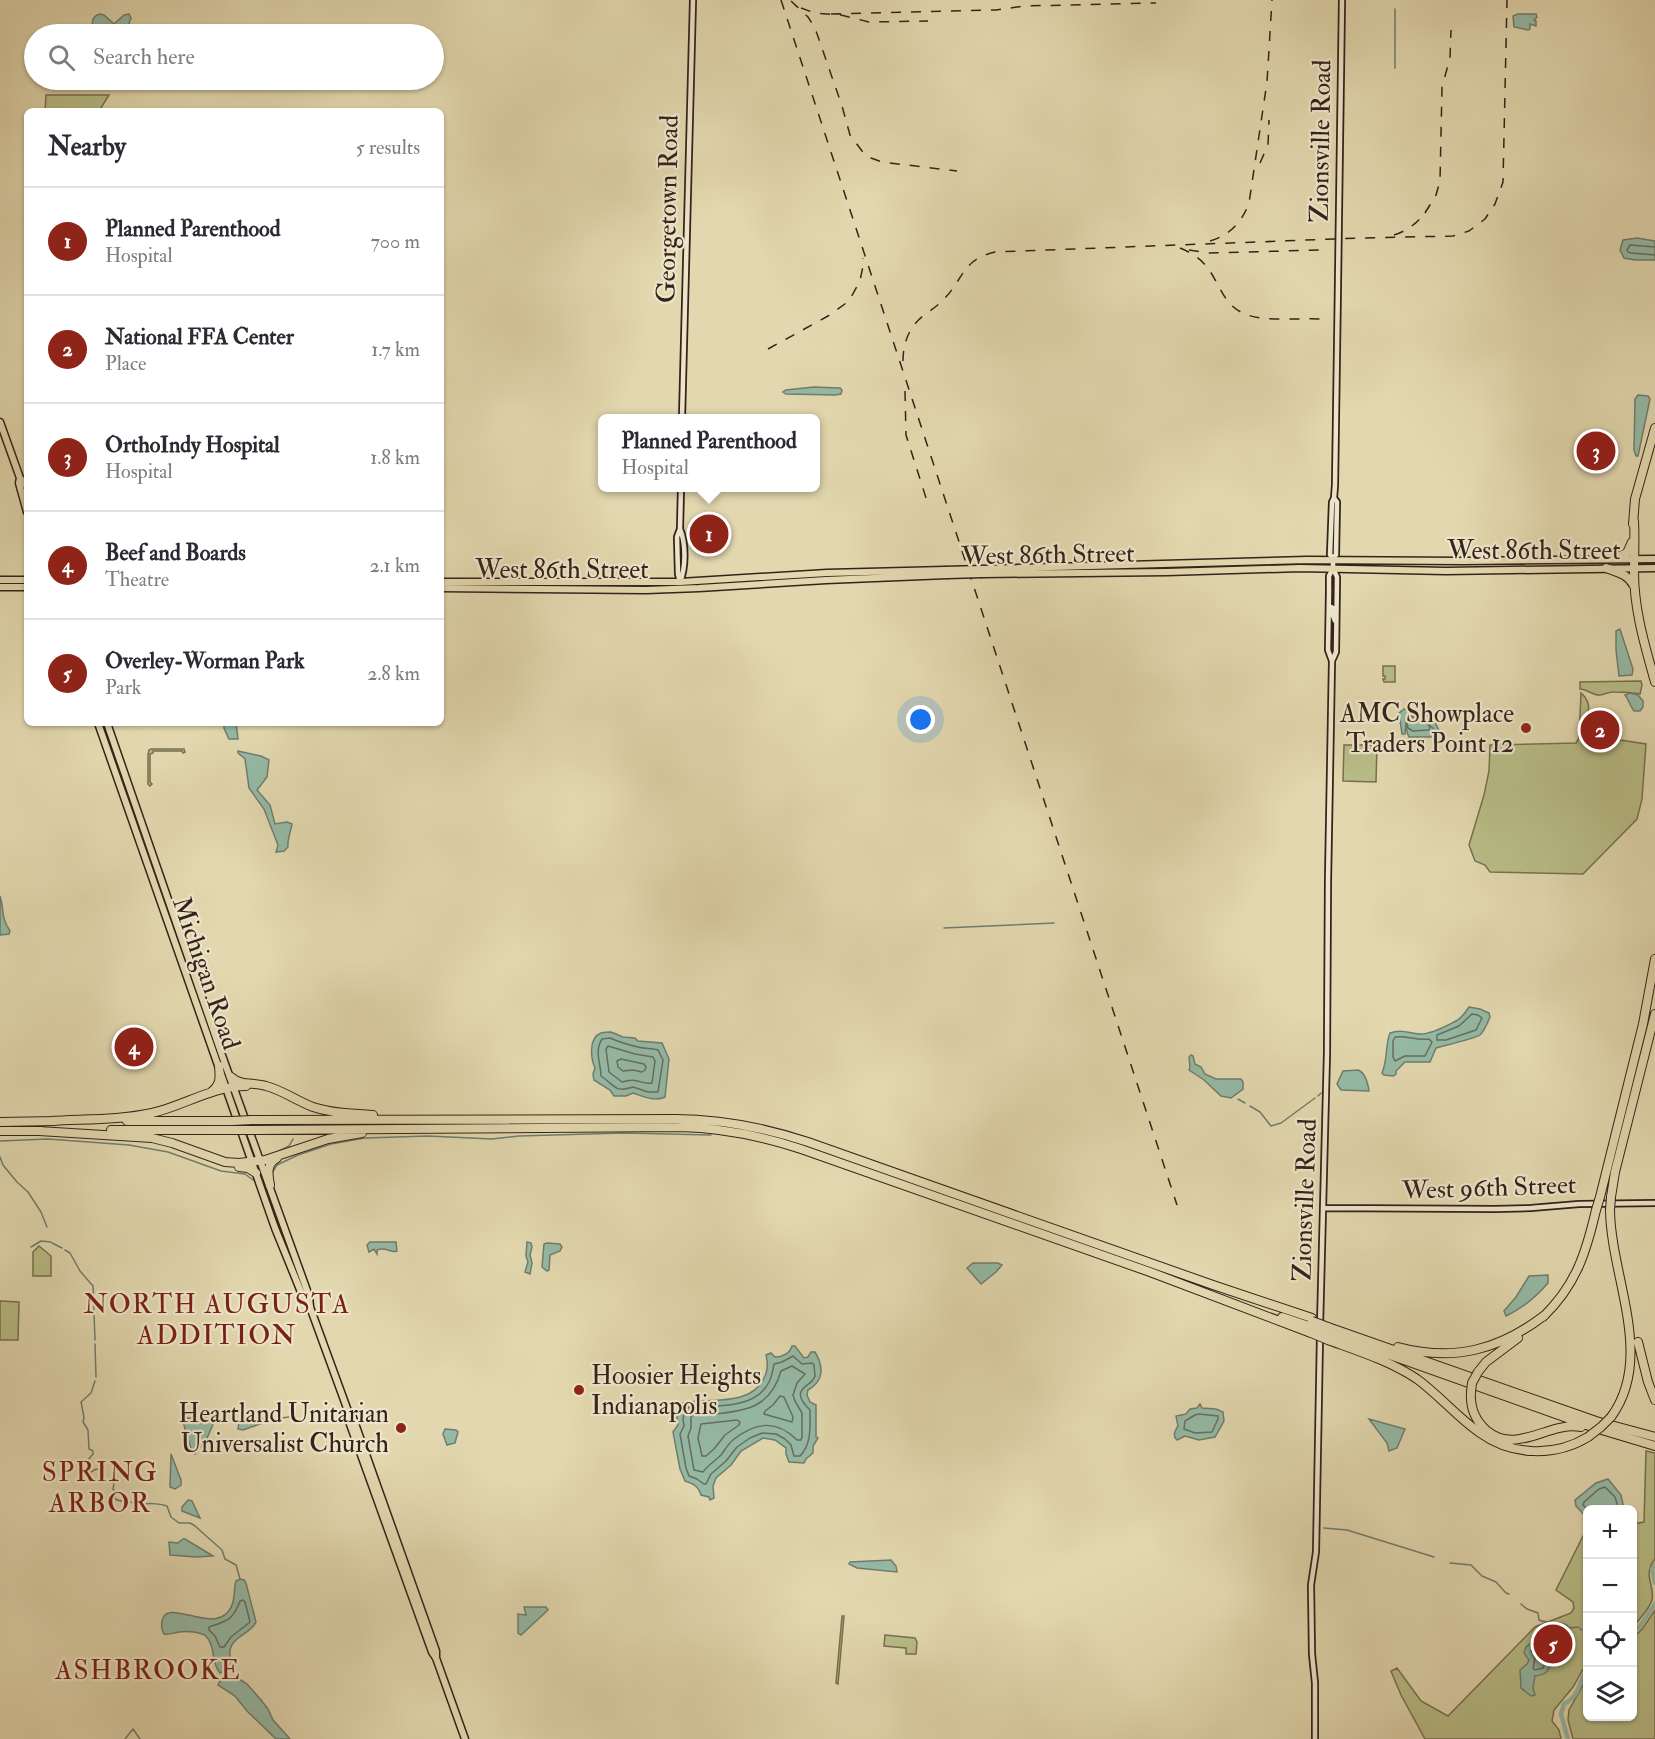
<!DOCTYPE html>
<html lang="en">
<head>
<meta charset="utf-8">
<style>
  body { margin:0; font-family:"IM FELL Double Pica",serif; background:#f7f7f7; color:#2b2b33 }
  .controls { position:absolute; right:18px; bottom:18px; display:grid; overflow:hidden; border-radius:9px; box-shadow:0 2px 4px #0004 }
  .controls button { width:54px; height:54px; display:grid; place-items:center; padding:0; border:0; border-bottom:2px solid #e1e1e2; background:#fff; color:#2b2b33; font:30px sans-serif }
  .you { position:absolute; left:921px; top:720px; width:21px; height:21px; margin:-15px; border:4px solid #fff; border-radius:50%; background:#1a73e8; box-shadow:0 0 0 9px #1a73e833 }
  .badge { display:grid; place-items:center; width:39px; height:39px; border-radius:50%; background:#8f2418; color:#fff; font-size:20px; font-weight:700 }
  .pin { position:absolute; translate:-50% -50%; border:3px solid #fff; box-shadow:0 2px 6px #0006 }
  .popup { position:absolute; left:598px; top:414px; width:222px; height:78px; box-sizing:border-box; display:grid; place-content:center; border-radius:9px; background:#fff; filter:drop-shadow(0 2px 4px #0005); font-size:20px; white-space:nowrap; color:#7c7c81 }
  .popup b { font-size:22px; color:#2b2b33 }
  .popup::after { content:''; position:absolute; left:50%; top:100%; margin-left:-12px; border:12px solid transparent; border-top-color:#fff }
  .list { margin:0; padding:0; list-style:none }
  h2 { display:flex; justify-content:space-between; align-items:center; height:78px; margin:0; padding:0 24px; font-size:26px }
  h2 small { font-size:20px; font-weight:400; color:#7c7c81 }
  .list li { display:grid; grid-template-columns:39px 1fr auto; gap:18px; align-items:center; box-sizing:border-box; height:108px; padding:0 24px; border-top:2px solid #e1e1e2 }
  .list b { display:block; font-size:22px; white-space:nowrap }
  .list p { margin:0; font-size:20px; white-space:nowrap; color:#7c7c81 }
  .list em { font-size:20px; font-style:normal; color:#7c7c81 }
  .icon { flex:none; width:33px; height:33px; fill:none; stroke:currentColor; stroke-width:2; stroke-linecap:round; stroke-linejoin:round }
  .map { position:relative; flex:none; width:1655px; height:1739px; overflow:hidden }
  .search { position:absolute; background:#fff; box-shadow:0 2px 4px #0004; left:24px; top:24px; width:420px; height:66px; display:flex; align-items:center; gap:15px; box-sizing:border-box; padding:0 21px; border-radius:33px; color:#7c7c81; font-size:22px }
  .panel { position:absolute; background:#fff; box-shadow:0 2px 4px #0004; left:24px; top:108px; width:420px; height:618px; border-radius:9px }
  .map>svg:first-child { display:block }
  .green { fill:#b8bd87; stroke:#767051; stroke-width:1.5 }
  .water { fill:#95baa6; stroke:#6f7d6e; stroke-width:1.5 }
  .lines { fill:none; stroke-linecap:round; stroke-linejoin:round }
  .shore { stroke:#656e60; stroke-width:1.5 }
  .stream { stroke:#6f7d6e; stroke-width:1.5 }
  .river { stroke:#95baa6; stroke-width:4.5 }
  .secondary-casing { stroke:#35221b; stroke-width:8 }
  .primary-casing { stroke:#35221b; stroke-width:9 }
  .motorway-casing { stroke:#35221b; stroke-width:10 }
  .secondary { stroke:#ece5ca; stroke-width:4.5 }
  .primary { stroke:#e2d7ae; stroke-width:6 }
  .motorway { stroke:#e2d7ae; stroke-width:8 }
  .rail { stroke:#35221b; stroke-width:1.5; stroke-dasharray:10 10; stroke-linecap:butt }
  .primary-bridge-casing { stroke:#35221b; stroke-width:9; stroke-linecap:butt }
  .motorway-bridge-casing { stroke:#35221b; stroke-width:10; stroke-linecap:butt }
  .primary-bridge { stroke:#e2d7ae; stroke-width:6 }
  .motorway-bridge { stroke:#e2d7ae; stroke-width:8 }
  .poi-dot { fill:#8f2418; stroke:#ece5ca; stroke-width:2 }
  .labels { text-anchor:middle; stroke-width:4.5; stroke-linejoin:round; paint-order:stroke }
  .street-label { font-size:26px; fill:#35221b; stroke:#ece5ca }
  .poi-label { font-size:26px; fill:#35221b; stroke:#ece5ca; text-anchor:end }
  .neighbourhood-label { font-size:27px; letter-spacing:1.5px; fill:#7a1f14; stroke:#ece5ca }
</style>
</head>
<body>
<div class="map">
<svg width="1655" height="1739" viewBox="0 0 1655 1739">
  <rect width="100%" height="100%" fill="#e2d7ae"/>
  <filter id="stains"><feTurbulence type="fractalNoise" baseFrequency=".00333" numOctaves="4"/><feColorMatrix values="0 0 0 0 .2 0 0 0 0 .09 0 0 0 0 .02 0 0 0 .5 -.17"/></filter>
  <radialGradient id="worn" r=".72"><stop offset=".6" stop-color="#630" stop-opacity="0"/><stop offset="1" stop-color="#630" stop-opacity=".3"/></radialGradient>
  <path class="green" d="M46,95H109L99,111H45Z
    M1383,666H1395V682H1384L1383,679H1385V676H1383Z
    M1641,681L1642,685L1640,694C1631,692 1623,692 1614,692C1609,691 1604,695 1599,695C1592,695 1587,689 1580,689V682Z
    M1581,693C1587,698 1591,706 1587,715C1586,716 1584,717 1584,719C1581,726 1583,738 1588,742L1620,740L1646,744L1642,799L1637,819L1583,874L1490,872L1485,865L1475,861L1469,845L1484,795L1489,771L1490,745L1576,743L1579,738Z
    M1344,745H1377L1376,782L1343,781Z
    M151,749H184L185,752L183,753L182,751H153V753L150,754V782L152,784L150,786L148,784V754L149,750Z
    M127,799L136,814L166,903L161,895Z
    M39,1246L51,1256V1276H33V1252Z
    M0,1301L19,1302L18,1340H0Z
    M1646,1451L1655,1453V1559C1642,1576 1655,1584 1652,1600C1649,1610 1639,1619 1633,1627V1524L1644,1522Z
    M1587,1533V1662L1573,1687L1554,1710L1552,1721L1559,1730L1561,1739H1425L1401,1695L1391,1671L1397,1668L1421,1701L1448,1716L1535,1627L1571,1613L1574,1608L1573,1602L1556,1590L1584,1534Z
    M1655,1610V1739H1573L1568,1720L1569,1710L1587,1678L1588,1716H1632L1633,1638L1643,1628Z
    M842,1616H844L838,1684L836,1683Z
    M885,1635L915,1638L917,1642L916,1654H906V1648L884,1646Z"/>
  <path class="water" d="M100,14L104,15L114,24L124,15L129,14L131,18L127,29V34H93C93,26 89,17 100,14Z
    M1518,14H1536L1537,17L1534,20L1536,21V26L1530,24V29L1528,30L1514,27L1513,16Z
    M1637,238L1655,241V260H1635L1624,258L1620,250L1623,240Z
    M814,387L840,388L842,390L841,394L835,395L786,394L783,392L786,390Z
    M1638,395L1648,396L1650,399L1638,456H1636L1634,450L1635,399Z
    M1620,629L1633,669L1632,675L1619,676L1616,650V631Z
    M1630,693L1638,695L1643,701V707L1640,711H1634C1630,706 1629,700 1625,695Z
    M1404,709L1421,714L1423,721L1434,729L1424,720L1423,715C1433,714 1435,724 1440,732L1438,736L1430,737H1409C1404,729 1408,722 1410,716L1406,721L1405,734H1402L1399,713Z
    M224,723H236L238,739H229L224,728Z
    M238,751L261,756L269,760L267,777L257,790L270,805L275,824L287,822L292,824C291,831 287,840 288,847L284,851L276,852L278,845L264,809L249,788L245,759L238,753Z
    M0,896C5,913 0,915 10,931L9,934L0,935Z
    M1469,1007L1480,1009L1489,1013L1490,1017C1488,1022 1484,1031 1480,1035C1476,1038 1443,1046 1436,1048L1430,1062H1405L1396,1071V1074L1393,1076L1384,1075L1382,1073C1388,1060 1385,1045 1390,1033C1401,1029 1408,1033 1419,1034C1430,1035 1446,1026 1456,1021C1462,1018 1465,1013 1469,1007Z
    M611,1032L623,1037L635,1038L638,1041L662,1043L669,1059L665,1097C655,1102 642,1096 633,1093L626,1096H614L610,1090L594,1080L593,1074L595,1068C591,1059 588,1038 601,1033C605,1032 608,1032 611,1032Z
    M1191,1055L1193,1056L1195,1064L1201,1067L1205,1074L1216,1079H1241L1243,1082V1089L1231,1098L1221,1096L1204,1080L1189,1070L1190,1067L1189,1057Z
    M1358,1070C1366,1073 1368,1084 1369,1091L1341,1090L1337,1084L1343,1071Z
    M370,1242H396L397,1251C391,1254 386,1246 377,1250V1254L374,1249L369,1252L367,1245Z
    M527,1242L531,1243L532,1247L530,1255L532,1263L530,1274L525,1272L528,1262L526,1256Z
    M547,1243L560,1244L562,1247L560,1251L550,1255L549,1270L547,1271L542,1267L544,1244Z
    M973,1263H998L1002,1265L996,1272L981,1284L967,1268Z
    M1548,1275V1283C1536,1297 1523,1308 1506,1316L1504,1311L1516,1297L1529,1276Z
    M792,1346H795L804,1358L808,1357L811,1352H815C824,1367 824,1381 808,1390L807,1395L810,1402L816,1405V1437L818,1438L813,1446V1453L806,1459L804,1463L789,1462L786,1454V1448L775,1440L763,1438L741,1451L731,1465L716,1478L713,1486L714,1498L710,1500L709,1497L701,1495C698,1486 694,1484 685,1481L680,1469L673,1432L678,1425C676,1418 677,1410 681,1403C707,1397 750,1408 764,1378C768,1371 768,1363 766,1355L771,1353L775,1357C783,1357 790,1353 792,1346Z
    M1200,1404L1202,1408L1216,1409L1223,1412L1224,1421L1215,1437L1199,1440L1185,1436L1177,1440C1172,1436 1175,1431 1178,1426L1176,1416L1186,1414L1190,1409L1197,1408Z
    M186,1418H212L215,1420L207,1438L195,1454L192,1452L183,1422Z
    M258,1418L274,1419L243,1430L238,1429L239,1422Z
    M1369,1419L1405,1429L1397,1448L1389,1451L1387,1443Z
    M445,1429L456,1430L458,1432L455,1443L447,1445L443,1434Z
    M171,1454L181,1480V1485L175,1489L170,1487Z
    M1608,1479L1621,1495L1624,1509L1588,1510L1587,1518L1576,1506L1575,1500L1596,1483Z
    M188,1500L192,1501L200,1518L182,1511V1507Z
    M183,1539H185L213,1556L196,1557L170,1555L169,1542L178,1543Z
    M891,1560L896,1566L897,1572L857,1568L849,1564L850,1562Z
    M240,1579L244,1580L246,1583L256,1622C252,1633 231,1637 230,1651C229,1656 232,1662 232,1666L220,1673C210,1662 217,1647 205,1635C197,1632 188,1631 179,1632C173,1633 170,1635 164,1634C161,1629 161,1626 162,1621C166,1597 210,1633 228,1612C236,1603 233,1591 236,1581Z
    M524,1607H546L548,1610L521,1635L518,1633V1614L526,1615Z
    M1542,1635L1559,1646V1649L1565,1652L1566,1656L1563,1658L1553,1661C1547,1672 1548,1674 1535,1676L1533,1688L1535,1695L1531,1696L1521,1688L1520,1670L1527,1664L1529,1660L1524,1653L1526,1647Z
    M236,1677L247,1684L261,1700L268,1709L273,1720L290,1739H276L247,1711L235,1696L218,1685L220,1681Z"/>
  <g class="lines">
    <path class="shore" d="M1655,247L1630,245L1627,250L1628,252L1631,253L1655,255
      M1410,716L1426,721L1430,727L1429,730L1413,731L1408,728L1406,719Z
      M1472,1014L1478,1015L1482,1018L1476,1030L1446,1040H1437V1035L1459,1026Z
      M1395,1037C1406,1035 1417,1041 1429,1039L1432,1042L1425,1056H1405L1395,1061L1393,1057V1041Z
      M610,1038C619,1042 629,1045 638,1047C645,1049 652,1048 658,1050L663,1060L658,1092H648L633,1087C614,1093 616,1086 601,1076C601,1064 594,1051 602,1039Z
      M608,1046L635,1054L653,1057L655,1061L652,1083C640,1085 639,1077 622,1082L609,1072L606,1049Z
      M621,1059L644,1064L646,1067L645,1070L642,1072L633,1070L623,1071L618,1067L617,1061Z
      M793,1356L802,1364L812,1363L814,1365C814,1369 815,1372 815,1376C812,1388 787,1387 810,1410C810,1426 812,1444 800,1456H794L791,1445L785,1439L776,1434L762,1433L750,1438L737,1447L726,1461L711,1474L706,1484H704L697,1479L689,1476L686,1468L680,1434L684,1426L683,1419L685,1409L690,1407C716,1406 756,1409 769,1382C772,1376 773,1370 774,1364L782,1362Z
      M792,1366L805,1374L797,1383L793,1395L795,1401L802,1413V1437L801,1440H797C776,1419 755,1422 733,1440C728,1444 725,1450 721,1455C715,1461 708,1465 703,1472L694,1470L688,1436L691,1428V1416C699,1414 707,1414 715,1414C748,1411 771,1406 781,1371Z
      M780,1396L784,1397L793,1417L792,1422L764,1414L765,1411L773,1405Z
      M1199,1414L1218,1416V1419L1212,1432L1195,1433L1184,1429L1185,1421L1195,1415Z
      M737,1420L740,1422L739,1425L725,1435L714,1449L706,1456H702L698,1438L701,1424Z
      M1588,1510L1583,1505L1584,1502L1599,1489L1605,1487L1615,1497L1619,1510
      M243,1600L245,1602L250,1622L231,1637L224,1647H220L215,1636L209,1630V1627C227,1621 233,1620 240,1601Z
      M1543,1644L1552,1650L1553,1653L1547,1658L1543,1668L1535,1670L1533,1668L1535,1659L1531,1651Z"/>
    <path class="stream" d="M1395,68V9
      M944,928L1054,923
      M1318,1096L1321,1093
      M1238,1099L1245,1103
      M1250,1106L1260,1112L1271,1126L1281,1123L1315,1098
      M0,1141L48,1139L129,1145L168,1152L221,1171L245,1174L253,1180
      M279,1151L289,1146L293,1139
      M0,1157L3,1165L17,1182L28,1192L41,1212L47,1227
      M272,1173L277,1165L298,1155L331,1144L365,1138L428,1136L492,1139L519,1136L624,1133L711,1135
      M52,1243L62,1248
      M31,1247L41,1241L51,1242
      M65,1250L70,1253L80,1271L93,1286L95,1340
      M95,1344L96,1377
      M95,1381L91,1393L81,1402L84,1417L83,1422L88,1430L89,1449L93,1451V1454L88,1460L87,1470L91,1472L96,1469L100,1470L99,1477C102,1482 106,1482 113,1482L114,1483L113,1489L116,1492L115,1499C122,1503 129,1500 136,1504
      M274,1419L296,1416
      M145,1504C151,1503 161,1504 167,1506L171,1517L179,1523H190L195,1526L222,1550L225,1559L236,1565L240,1579
      M1324,1528L1347,1530L1434,1557
      M1450,1563L1471,1565L1482,1576L1496,1582L1506,1593L1509,1594
      M1521,1604L1527,1609L1538,1613L1539,1620C1549,1625 1562,1619 1570,1628L1578,1627L1582,1630
      M1586,1632H1588
      M225,1671L228,1679
      M125,1739L133,1729L140,1739"/>
    <path class="river" d="M1655,1565L1652,1569L1655,1583
      M1632,1632L1640,1626L1655,1604
      M1568,1739L1561,1714L1564,1704C1582,1694 1576,1684 1588,1670"/>
    <defs>
      <path id="secondary" d="M1338,282L1342,0
        M682,418L693,0
        M1333,557L1330,555L1332,502L1334,498L1335,485L1338,283
        M680,582L678,574L677,537L680,529L681,488
        M680,582C686,567 686,543 680,529
        M1329,606L1333,608V616L1335,621
        M1332,661L1336,652L1337,577L1333,568V557L1336,555L1337,502L1334,498
        M1323,1208L1495,1209L1531,1208L1579,1204L1655,1203
        M1320,1326L1327,1053L1328,881L1332,661L1328,650L1329,593V576L1333,568
        M1315,1739V1683L1312,1654L1311,1585L1316,1552L1320,1337"/>
      <path id="primary" d="M0,422L20,478L19,483L27,512
        M20,478L25,483L27,488
        M981,569L1307,560L1463,561L1655,559
        M982,574L1167,572L1300,568L1446,571L1655,568
        M0,580H27
        M441,582H680L827,573L945,570
        M0,587H27
        M441,588L646,590L699,588L826,580L947,575
        M98,723L275,1228L303,1297L310,1306
        M107,723L224,1061L309,1296L310,1307L348,1411L347,1416L432,1652L436,1658
        M348,1411L352,1415L436,1651V1658L465,1739"/>
      <path id="motorway" d="M1634,521C1635,538 1634,555 1634,572C1634,610 1645,646 1655,682
        M1633,524L1635,499L1655,428
        M1615,558L1627,553L1632,542
        M1606,568C1617,572 1628,574 1634,586
        M231,1077C241,1086 254,1082 266,1086C282,1090 297,1101 313,1107C332,1113 353,1114 373,1115
        M211,1092C221,1085 220,1077 219,1066
        M252,1120L676,1119C722,1119 765,1128 808,1142L1213,1285L1312,1318
        M51,1121C84,1119 120,1120 152,1113C183,1106 213,1086 246,1086
        M127,1121H232
        M0,1122L55,1121
        M111,1130H235
        M255,1130L680,1127C722,1128 762,1136 801,1149L1150,1272L1311,1333
        M0,1131H42
        M39,1131L152,1138L172,1143L225,1162L239,1163L265,1160L328,1139L362,1133
        M239,1167L248,1168L256,1173
        M270,1185C268,1174 266,1164 277,1158
        M1600,1197L1643,1024L1655,959
        M1611,1197L1615,1172L1655,1014
        M1610,1210C1611,1278 1655,1357 1611,1417
        M1282,1317L1312,1327
        M1543,1317C1576,1285 1586,1253 1596,1210
        M1328,1327L1596,1421L1655,1437
        M1328,1333L1595,1428L1655,1446
        M1328,1340C1358,1351 1390,1361 1417,1379C1439,1395 1457,1417 1480,1433C1512,1456 1555,1457 1588,1437
        M1638,1342L1648,1382L1655,1400
        M1398,1347C1454,1362 1499,1350 1545,1315
        M1478,1372L1486,1362L1518,1338
        M1471,1392C1470,1407 1475,1420 1486,1430C1517,1456 1548,1421 1581,1427"/>
    </defs>
    <use href="#secondary" class="secondary-casing"/>
    <use href="#primary" class="primary-casing"/>
    <use href="#motorway" class="motorway-casing"/>
    <use href="#secondary" class="secondary"/>
    <use href="#primary" class="primary"/>
    <use href="#motorway" class="motorway"/>
    <path class="rail" d="M781,0L1177,1205
      M791,1L808,17L815,28L842,106L850,135L862,151L871,158L882,162L957,171
      M801,8L815,13L841,15L869,22L928,21
      M831,14L996,10L1024,6L1156,3
      M1260,163L1268,145L1269,120
      M1425,213L1436,195L1440,181L1442,87L1450,58L1451,30
      M1394,235C1410,230 1421,220 1430,205
      M1210,241C1230,235 1242,222 1249,203L1267,82L1272,0
      M1180,248C1190,252 1200,258 1207,267C1220,284 1223,305 1245,314C1264,322 1299,318 1320,319
      M1189,250L1209,253L1321,250
      M768,349L828,316L849,301L860,281L863,266V258
      M903,361C903,343 909,327 923,316C931,310 939,305 945,298C964,278 962,260 995,252L1360,238L1453,236L1469,231L1485,219L1495,204L1503,182L1507,0
      M905,391L906,435L927,501"/>
    <defs>
      <path id="primary-bridge" d="M945,570L981,569
        M947,575L982,574"/>
      <path id="motorway-bridge" d="M232,1121L252,1120
        M235,1130H255
        M1596,1210L1600,1197
        M1610,1210L1611,1197
        M1312,1321L1328,1327
        M1312,1327L1328,1333
        M1311,1333L1328,1340
        M1471,1392L1472,1383L1478,1372
        M1588,1437L1601,1427L1611,1417"/>
    </defs>
    <use href="#primary-bridge" class="primary-bridge-casing"/>
    <use href="#motorway-bridge" class="motorway-bridge-casing"/>
    <use href="#primary-bridge" class="primary-bridge"/>
    <use href="#motorway-bridge" class="motorway-bridge"/>
  </g>
  <g class="poi-dot">
    <circle cx="1526" cy="728" r="6"/>
    <circle cx="579" cy="1390" r="6"/>
    <circle cx="401" cy="1428" r="6"/>
  </g>
  <g class="labels">
    <g class="street-label">
      <text transform="translate(1320 141) rotate(-89)" y="9">Zionsville Road</text>
      <text transform="translate(667 209) rotate(-89)" y="9">Georgetown Road</text>
      <text x="1534" y="559">West 86th Street</text>
      <text transform="translate(1048 554) rotate(-1)" y="9">West 86th Street</text>
      <text x="562" y="578">West 86th Street</text>
      <text transform="translate(207 973) rotate(71)" y="9">Michigan Road</text>
      <text transform="translate(1489 1187) rotate(-2)" y="9">West 96th Street</text>
      <text transform="translate(1304 1200) rotate(-88)" y="9">Zionsville Road</text>
    </g>
    <g class="poi-label">
      <text x="1514" y="722">AMC Showplace<tspan x="1514" dy="30">Traders Point 12</tspan></text>
      <text x="591" y="1384" text-anchor="start">Hoosier Heights<tspan x="591" dy="30">Indianapolis</tspan></text>
      <text x="389" y="1422">Heartland Unitarian<tspan x="389" dy="30">Universalist Church</tspan></text>
    </g>
    <g class="neighbourhood-label">
      <text x="217" y="1313">NORTH AUGUSTA<tspan x="217" dy="31">ADDITION</tspan></text>
      <text x="100" y="1481">SPRING<tspan x="100" dy="31">ARBOR</tspan></text>
      <text x="148" y="1679">ASHBROOKE</text>
    </g>
  </g>
  <rect width="100%" height="100%" filter="url(#stains)"/>
  <rect width="100%" height="100%" fill="url(#worn)"/>
</svg>
<div class="controls">
<button>+</button>
<button>−</button>
<button><svg class="icon" aria-label="locate" viewBox="0 0 24 24"><circle cx="12" cy="12" r="6"/><path d="M12 2v4M12 18v4M2 12h4M18 12h4"/></svg></button>
<button><svg class="icon" aria-label="layers" viewBox="0 0 24 24"><path d="M12 4l9 5-9 5-9-5zM3 14l9 5 9-5"/></svg></button>
</div>
<div class="you"></div>
<div class="pin badge" style="left:709px;top:534px">1</div>
<div class="popup"><b>Planned Parenthood</b>Hospital</div>
<div class="pin badge" style="left:1600px;top:730px">2</div>
<div class="pin badge" style="left:1596px;top:451px">3</div>
<div class="pin badge" style="left:134px;top:1047px">4</div>
<div class="pin badge" style="left:1553px;top:1644px">5</div>
<div class="search"><svg class="icon" aria-label="search" viewBox="0 0 24 24"><circle cx="10" cy="10" r="6"/><path d="M15 15l6 6"/></svg>Search here</div>
<section class="panel">
<h2>Nearby<small>5 results</small></h2>
<ul class="list">
<li><span class="badge">1</span><div><b>Planned Parenthood</b><p>Hospital</p></div><em>700 m</em></li>
<li><span class="badge">2</span><div><b>National FFA Center</b><p>Place</p></div><em>1.7 km</em></li>
<li><span class="badge">3</span><div><b>OrthoIndy Hospital</b><p>Hospital</p></div><em>1.8 km</em></li>
<li><span class="badge">4</span><div><b>Beef and Boards</b><p>Theatre</p></div><em>2.1 km</em></li>
<li><span class="badge">5</span><div><b>Overley-Worman Park</b><p>Park</p></div><em>2.8 km</em></li>
</ul>
</section>
</div>
</body>
</html>
